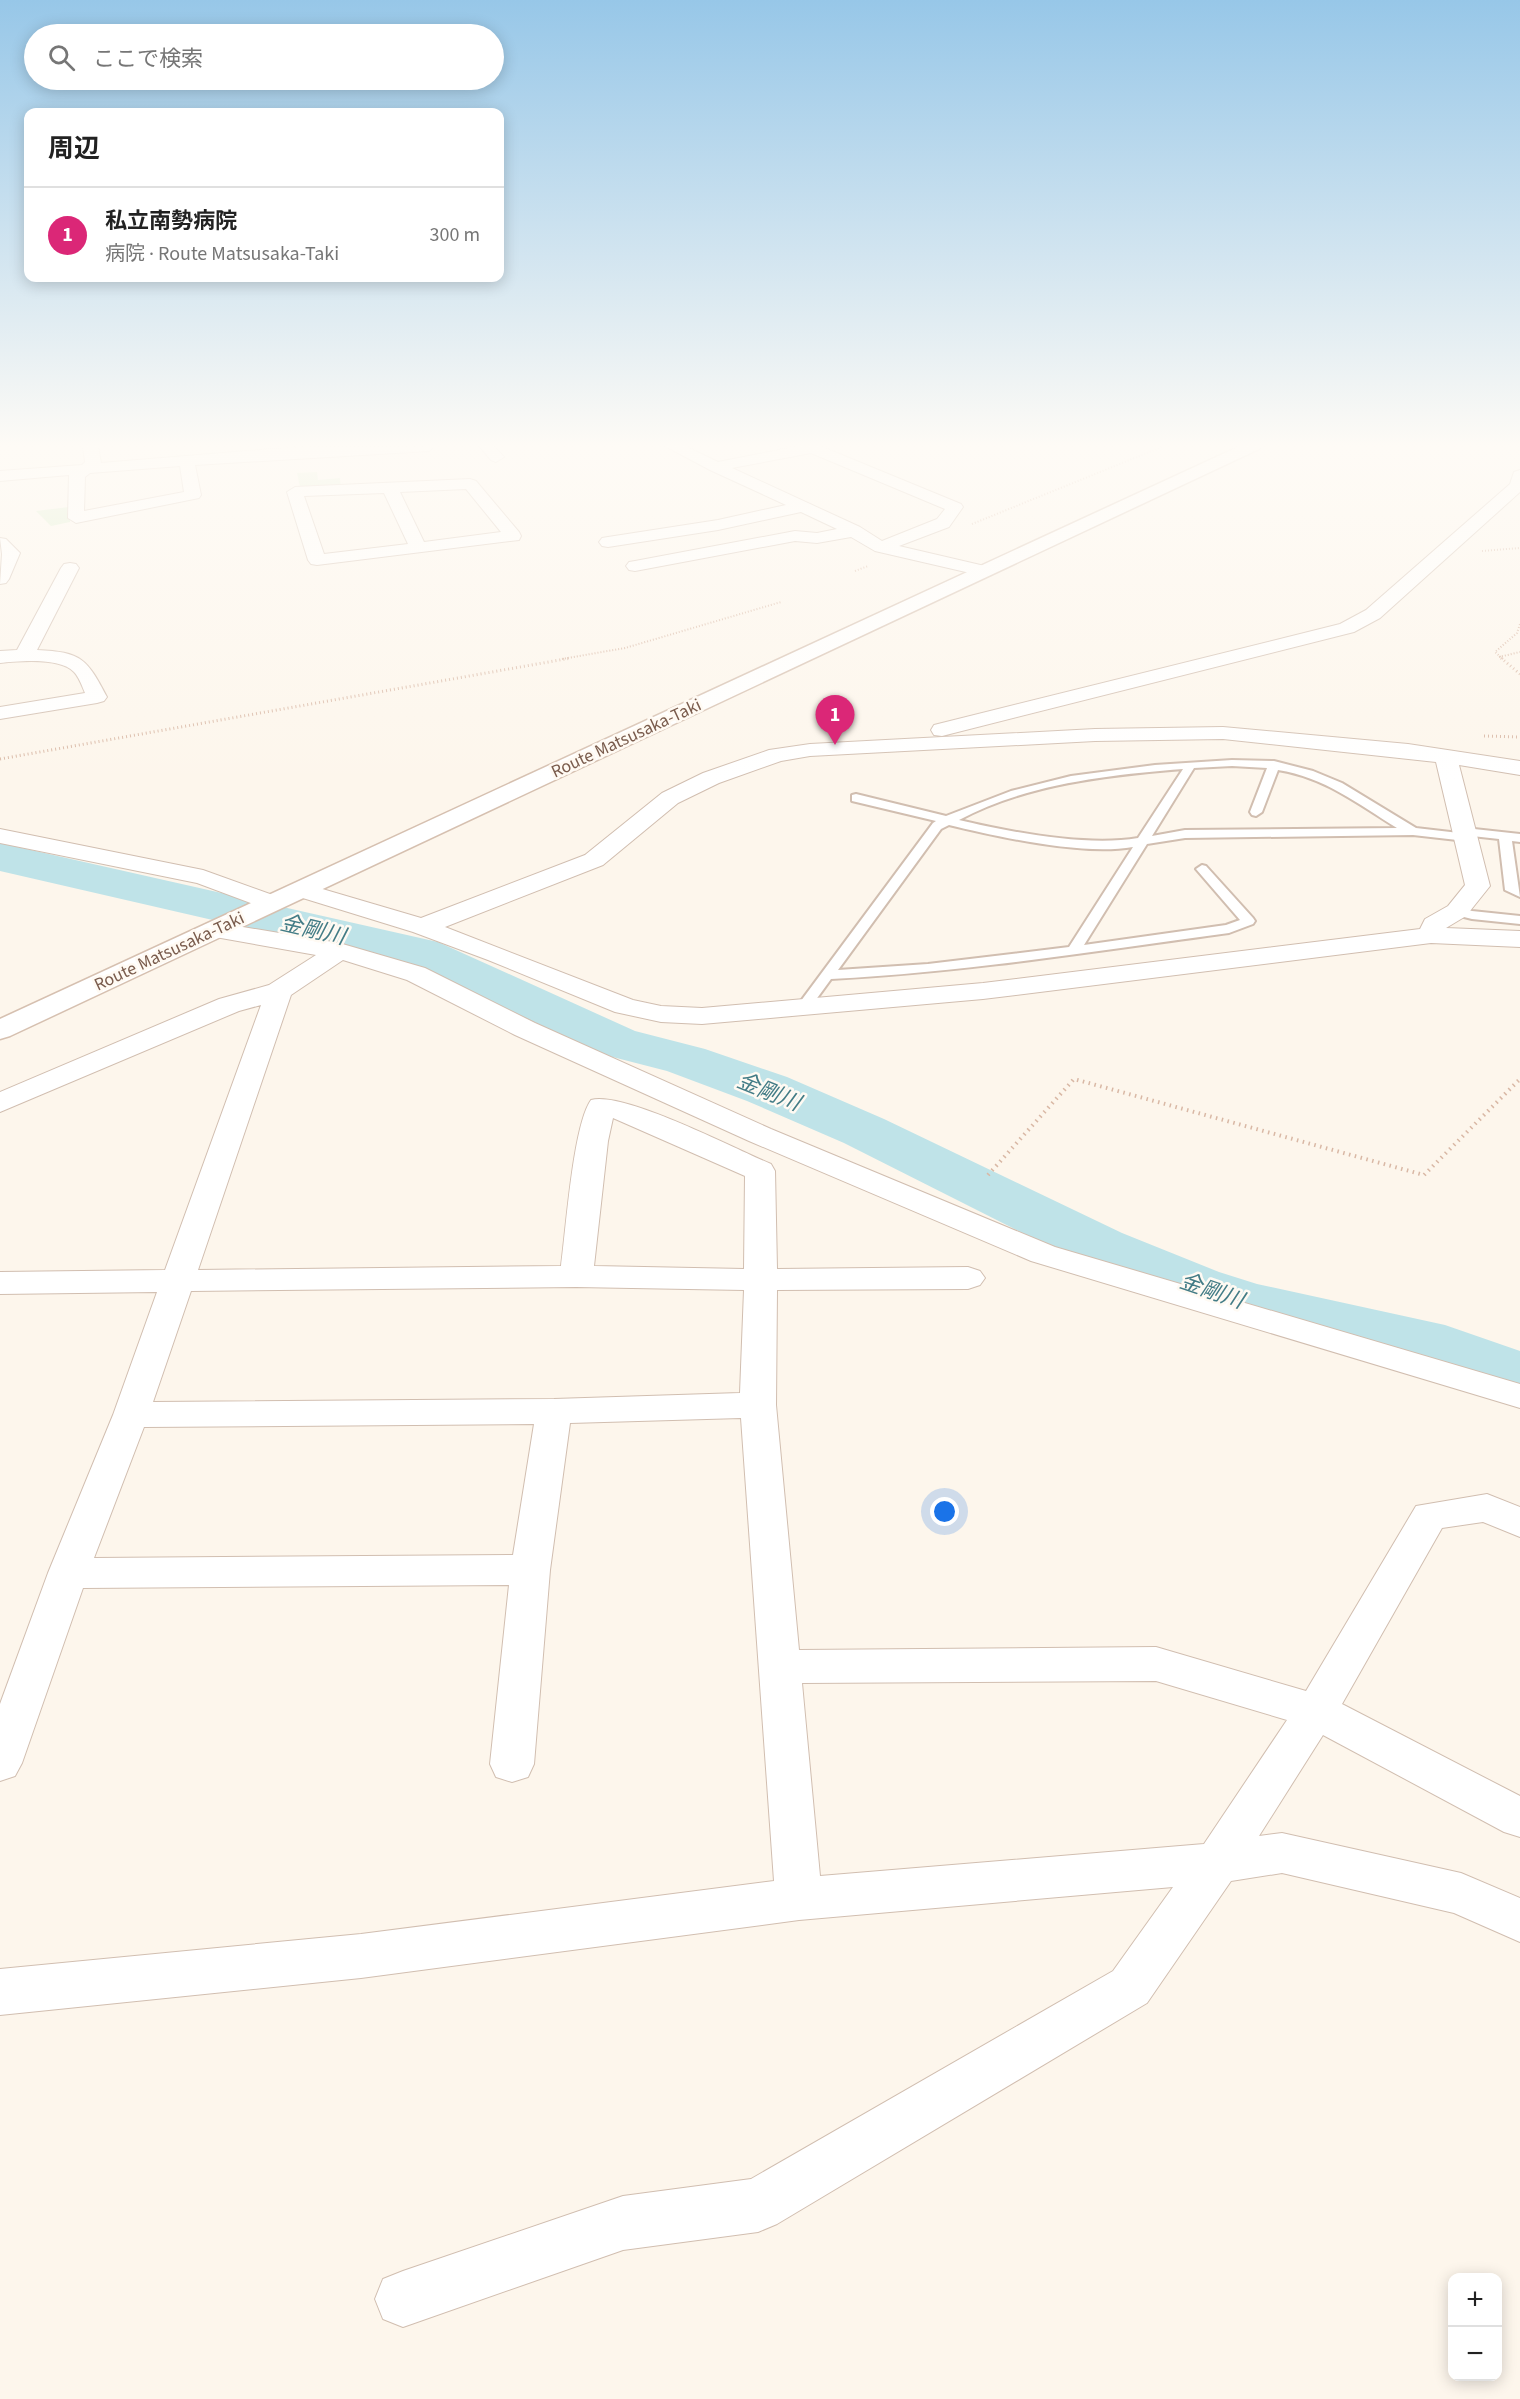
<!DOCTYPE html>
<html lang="ja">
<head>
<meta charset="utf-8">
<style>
  body { margin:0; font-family:"Source Sans 3","Noto Sans JP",sans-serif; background:#f6f6f6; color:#222 }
  .controls { position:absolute; right:18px; bottom:18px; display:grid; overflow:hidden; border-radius:12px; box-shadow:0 3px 15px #0003 }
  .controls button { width:54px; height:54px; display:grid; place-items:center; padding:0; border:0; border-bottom:2px solid #e0e0e0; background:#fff; color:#222; font:30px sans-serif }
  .you { position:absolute; left:945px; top:1512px; width:21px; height:21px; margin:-15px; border:4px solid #fff; border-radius:50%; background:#1a73e8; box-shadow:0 0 0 9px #1a73e833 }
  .badge { display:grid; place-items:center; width:39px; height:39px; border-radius:50%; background:#db2777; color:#fff; font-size:20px; font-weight:700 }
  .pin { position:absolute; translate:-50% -50px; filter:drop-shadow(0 2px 3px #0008) }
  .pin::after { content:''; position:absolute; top:32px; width:21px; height:18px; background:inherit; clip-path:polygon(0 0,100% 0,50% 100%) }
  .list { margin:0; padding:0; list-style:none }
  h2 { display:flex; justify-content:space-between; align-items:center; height:78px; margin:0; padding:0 24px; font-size:26px }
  h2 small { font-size:20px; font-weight:400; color:#767676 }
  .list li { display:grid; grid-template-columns:39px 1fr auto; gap:18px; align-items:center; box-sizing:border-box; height:96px; padding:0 24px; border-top:2px solid #e0e0e0 }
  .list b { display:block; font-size:22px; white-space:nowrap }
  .list p { margin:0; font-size:20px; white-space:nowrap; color:#767676 }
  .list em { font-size:20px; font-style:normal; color:#767676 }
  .icon { flex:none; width:33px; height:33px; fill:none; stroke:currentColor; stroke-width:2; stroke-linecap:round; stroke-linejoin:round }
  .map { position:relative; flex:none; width:1520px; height:2399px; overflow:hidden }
  .search { position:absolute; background:#fff; box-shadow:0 3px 15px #0003; left:24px; top:24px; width:480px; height:66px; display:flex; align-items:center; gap:15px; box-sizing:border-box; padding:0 21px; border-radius:33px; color:#767676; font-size:22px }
  .panel { position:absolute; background:#fff; box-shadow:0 3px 15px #0003; left:24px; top:108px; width:480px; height:174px; border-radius:12px }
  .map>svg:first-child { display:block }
  .green { fill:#d8ecc9 }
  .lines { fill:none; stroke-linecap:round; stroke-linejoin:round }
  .river { fill:#bfe3e8; fill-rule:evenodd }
  .lane-casing { stroke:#d1beb0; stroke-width:4 }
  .street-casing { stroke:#d1beb0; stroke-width:2 }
  .secondary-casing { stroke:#d6c0b0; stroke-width:3 }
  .path-far2 { stroke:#d9b8a5; stroke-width:2; stroke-dasharray:1 2; stroke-linecap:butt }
  .path-far1 { stroke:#d9b8a5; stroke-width:3; stroke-dasharray:1 3; stroke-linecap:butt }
  .path { stroke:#d9b8a5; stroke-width:4; stroke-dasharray:1.5 4.5; stroke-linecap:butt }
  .lane { fill:#fff; fill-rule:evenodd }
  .street { fill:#fff; fill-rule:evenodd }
  .secondary { fill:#fff; fill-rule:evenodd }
  .labels { text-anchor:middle; stroke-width:5; stroke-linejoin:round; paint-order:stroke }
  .far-street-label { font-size:18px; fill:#7a5c4d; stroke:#fffaf3 }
  .water-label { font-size:22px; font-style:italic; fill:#437c86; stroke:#fffaf3 }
</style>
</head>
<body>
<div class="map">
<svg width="1520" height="2399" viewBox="0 0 1520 2399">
  <rect width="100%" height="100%" fill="#fdf6ec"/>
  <path class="green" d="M317,472L318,480L340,478L341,488L300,487L297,473Z
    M69,507L70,522L51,526L36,511Z"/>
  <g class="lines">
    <path class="river" d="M0,843L438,942L635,1031L705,1049L787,1077L884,1119L1122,1233L1219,1272L1257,1284L1445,1325L1520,1351V1399L1496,1392L1428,1365L1245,1323L1175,1300L1078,1261L844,1143L747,1101L667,1071L597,1053L404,964L0,871Z"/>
    <defs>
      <path id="lane" d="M1232,760L1274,761L1313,771L1342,783L1416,828L1459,833L1461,829L1465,828L1520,834V842L1512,841L1520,897L1505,890L1499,839L1472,836L1466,841L1413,835L1185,838L1147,844L1084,945L1226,925L1240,920L1196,869L1202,865L1206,866L1253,918L1255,921L1253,924L1229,933C1097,951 965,972 831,979L807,1012L802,1013L795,1009L933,823L936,821L852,801V795L856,794L946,816L1011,791L1071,776L1155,765ZM1232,766L1267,768L1250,812L1252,815L1256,816L1262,812L1278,770C1324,777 1358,804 1397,828L1185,830L1152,836L1194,768ZM1183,769L1138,838C1087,847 1010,832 959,820C1026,784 1108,775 1183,769ZM949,825C999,837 1083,856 1133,847L1069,947L928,964L838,970L941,829Z
        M1457,907L1472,911L1520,916V924L1472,919L1452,914L1450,911L1452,908Z"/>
      <path id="street" d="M83,446H98L101,463L285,448L436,446L429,451L195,465L201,495L199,498L76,523L68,518L69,475L0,481V471L82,465L85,462ZM180,466L184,492L84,511L85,477L90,473Z
        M479,446H494L504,457L496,462L491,460Z
        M665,446H685L718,462L799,446H820L961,504L963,507L949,527L899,546L989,567L992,571L989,575L983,576L875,551L851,537L817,543L795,541L635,571L629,570L626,566L629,562L635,561L795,531L817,533L837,529L801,512L718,530L608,547L602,546L599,542L602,538L608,537L718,520L786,505L710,470ZM811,453L945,509L937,519L882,541L860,527L732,468Z
        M1520,470V492L1380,618L1354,632L942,736L934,735L931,730L934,725L1340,624L1366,610L1510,484L1514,472Z
        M470,479L476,481L519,532L521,536L519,540L317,565L311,564L308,560L287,492L295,487ZM466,489L501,532L424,542L400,492ZM384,493L408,544L324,554L304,496Z
        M0,538L6,539L20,553L9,579L6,583L0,584L2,554Z
        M70,563L76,564L79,568L37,650C82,652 87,659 107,697L104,701L97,703L0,719V707L85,693C82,686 79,677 74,672C60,657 18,661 0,663V651L17,650L61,568L64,564Z
        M1223,727L1408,744L1520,761V775L1459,765L1490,886L1466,916L1446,928L1520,931V947L1431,943L983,999L702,1024L661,1022L615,1012L488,960L413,932L293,895L290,890L293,885L302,883L421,918L585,855L662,793L703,773L769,750L810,744L1095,729ZM1223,739L1436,762L1465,885L1448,906L1425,919L1420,929L983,983L702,1008L661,1006L633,1000L445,927L603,865L678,803L719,783L781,761L810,756L1095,741Z
        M0,829L203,870L281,898L285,903L281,908L272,911L197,883L0,843Z
        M213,922L339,943L425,968L535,1023L771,1129L1055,1247L1520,1384V1408L1031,1261L749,1141L515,1035L407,980L343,960L291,995L198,1270L561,1266C566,1230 573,1125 591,1100C624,1091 735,1149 771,1164L775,1171L777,1269L968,1267L980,1271L985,1278L980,1285L968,1289L777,1290L776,1405L799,1650L1156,1647L1306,1691L1416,1506L1487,1494L1520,1507V1537L1483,1522L1442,1528L1342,1704L1520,1796V1837L1504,1832L1323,1735L1259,1836L1282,1833L1461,1873L1520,1898V1942L1454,1913L1282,1873L1231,1881L1147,2003L777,2224L758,2232L623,2250L403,2327L383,2319L375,2299L383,2279L403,2271L623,2196L751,2179L1113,1971L1173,1887L799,1920L361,1978L0,2015V1969L361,1934L774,1881L741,1418L570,1423L550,1570L534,1764L528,1777L512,1782L496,1777L490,1764L509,1585L83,1588L22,1763L15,1776L0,1781V1704L48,1573L113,1415L157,1292L0,1294V1272L165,1270L261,1005L239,1011L0,1112V1092L219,999L269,985L316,955L204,935L200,930L204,925ZM613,1118L745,1176L744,1269L594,1266L608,1141ZM576,1287L744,1290L740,1393L554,1399L153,1402L191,1291ZM534,1424L513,1555L94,1558L144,1427ZM1156,1681L1287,1720L1204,1844L820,1876L802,1683Z"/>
      <path id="secondary" d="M1240,446H1261L1259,449L10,1036L0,1039V1019Z"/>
    </defs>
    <use href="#lane" class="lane-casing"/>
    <use href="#street" class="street-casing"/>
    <use href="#secondary" class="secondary-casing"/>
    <path class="path-far2" d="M972,524L1164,446
      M1482,551L1520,548
      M855,571L868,566
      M1499,657L1520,652
      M562,659L625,648L781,602
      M1503,659L1495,652L1517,633L1520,624"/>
    <path class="path-far1" d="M1501,658L1520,674
      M1484,736L1520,737
      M0,759L571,658"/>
    <path class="path" d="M988,1175L1074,1079L1424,1175L1520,1079"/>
    <use href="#lane" class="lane"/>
    <use href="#street" class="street"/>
    <use href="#secondary" class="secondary"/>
  </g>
  <linearGradient id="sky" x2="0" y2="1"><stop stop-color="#97c7e8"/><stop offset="0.57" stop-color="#fefbf6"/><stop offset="1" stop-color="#fefbf6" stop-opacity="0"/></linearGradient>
  <rect width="1520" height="782" fill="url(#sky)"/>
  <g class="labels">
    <g class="far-street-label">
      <text transform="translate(626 738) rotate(-25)" y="6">Route Matsusaka-Taki</text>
      <text transform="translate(169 951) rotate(-25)" y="6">Route Matsusaka-Taki</text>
    </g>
    <g class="water-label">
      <text transform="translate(313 929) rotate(13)" y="8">金剛川</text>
      <text transform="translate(769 1091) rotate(22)" y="8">金剛川</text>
      <text transform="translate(1212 1290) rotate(19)" y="8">金剛川</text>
    </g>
  </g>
</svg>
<div class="controls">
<button>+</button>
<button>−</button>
</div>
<div class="you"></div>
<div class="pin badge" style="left:835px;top:745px">1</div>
<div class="search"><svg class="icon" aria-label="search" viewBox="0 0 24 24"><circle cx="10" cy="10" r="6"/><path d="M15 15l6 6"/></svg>ここで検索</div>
<section class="panel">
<h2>周辺<small></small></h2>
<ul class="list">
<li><span class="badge">1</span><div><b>私立南勢病院</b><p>病院 · Route Matsusaka-Taki</p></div><em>300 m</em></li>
</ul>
</section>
</div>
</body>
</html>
